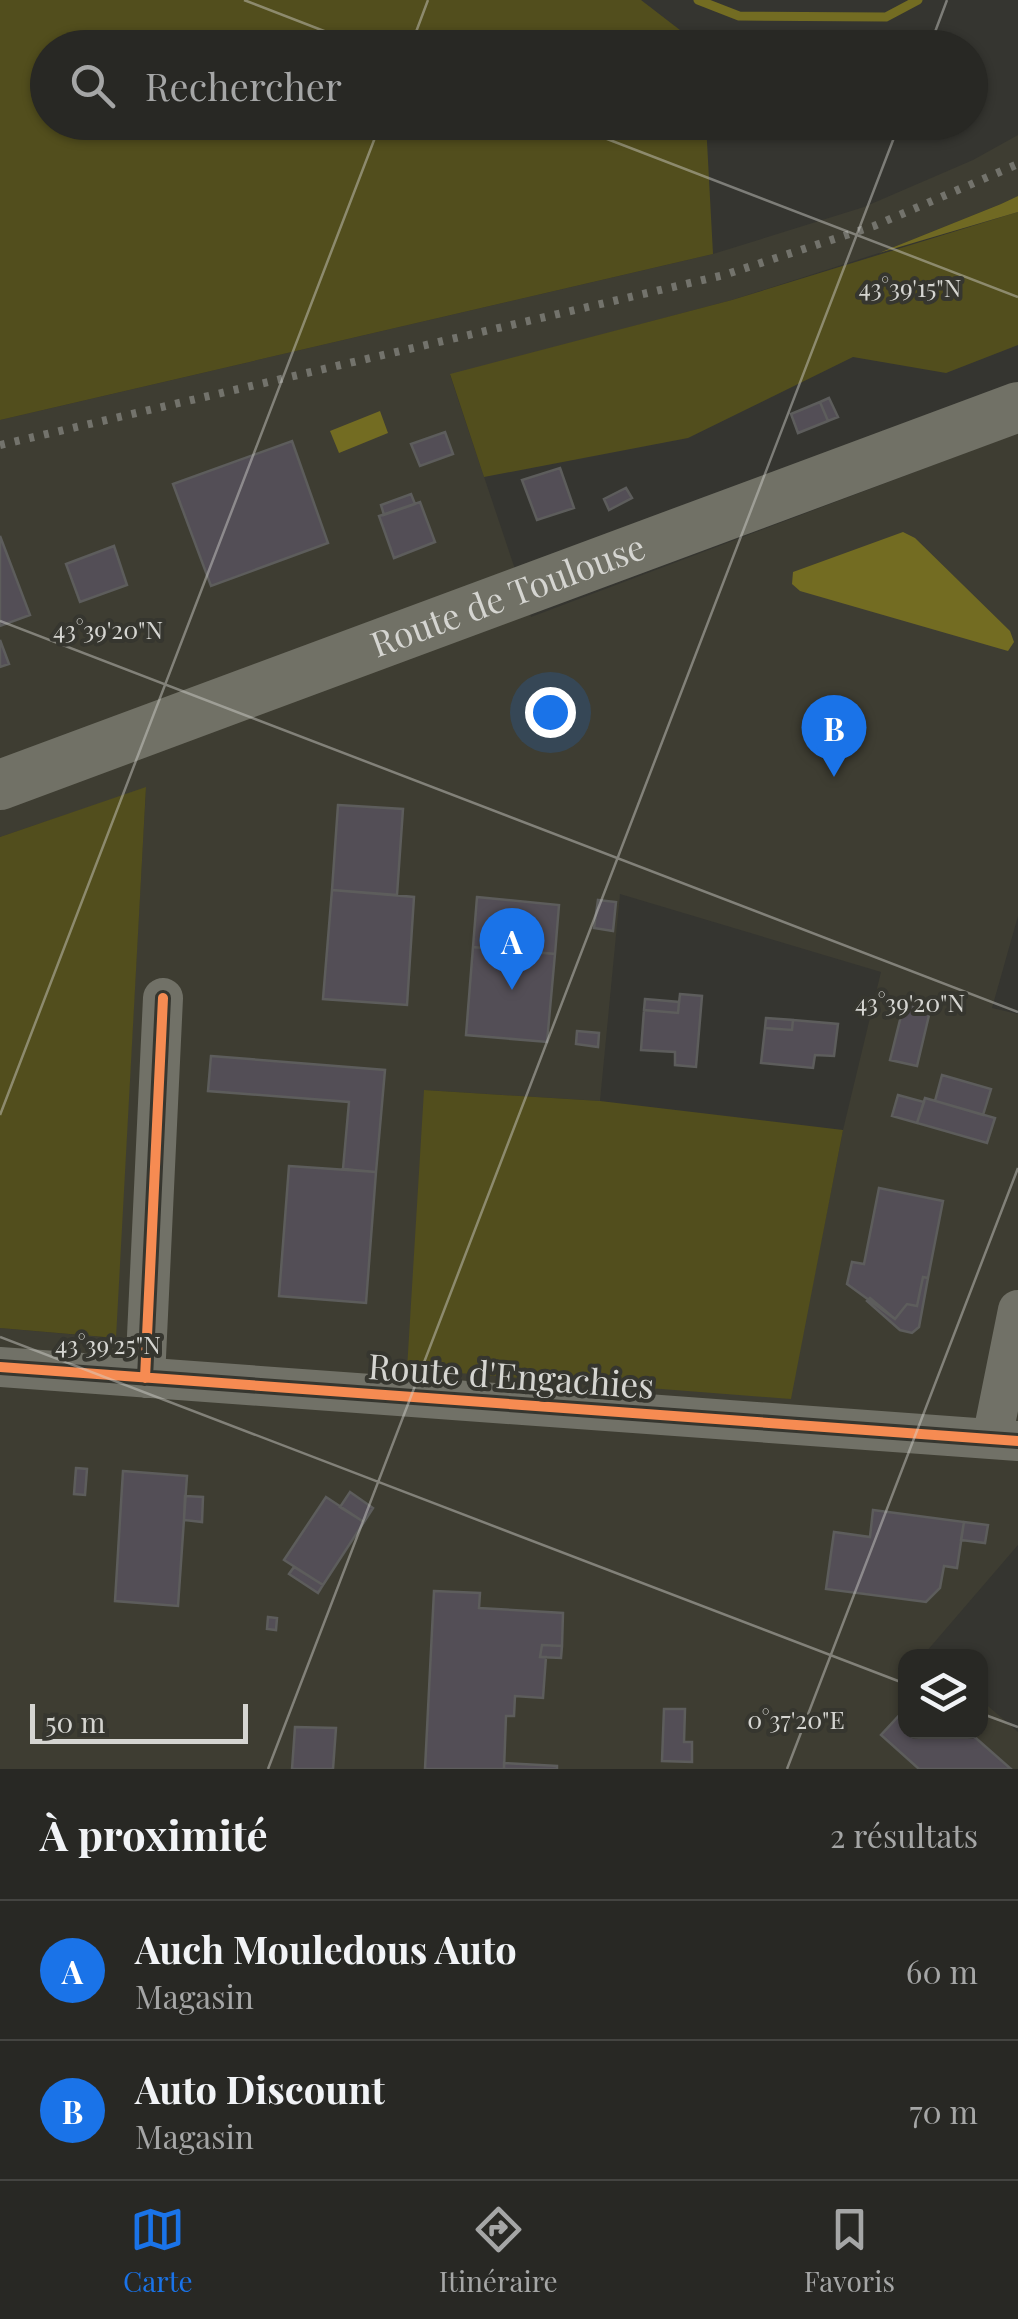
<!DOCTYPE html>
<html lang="fr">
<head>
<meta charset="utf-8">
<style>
  body { margin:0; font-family:"Playfair Display",serif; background:#343431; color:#f1f3f6 }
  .controls { position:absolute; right:30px; bottom:30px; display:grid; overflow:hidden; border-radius:20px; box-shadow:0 2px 8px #0004 }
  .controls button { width:90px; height:90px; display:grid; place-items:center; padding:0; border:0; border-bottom:2px solid #444441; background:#282824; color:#f1f3f6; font:50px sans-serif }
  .scale { position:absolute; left:30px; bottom:25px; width:218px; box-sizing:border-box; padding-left:10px; border:5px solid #d5d5d1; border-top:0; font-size:28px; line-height:35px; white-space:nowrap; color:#d5d5d1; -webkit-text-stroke:8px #36362f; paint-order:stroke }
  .you { position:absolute; left:550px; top:712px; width:35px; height:35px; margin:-25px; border:8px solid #fff; border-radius:50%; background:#1a73e8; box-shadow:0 0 0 15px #1a73e833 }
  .badge { display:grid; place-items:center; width:65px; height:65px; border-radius:50%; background:#1a73e8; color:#fff; font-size:32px; font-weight:700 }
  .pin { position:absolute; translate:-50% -82px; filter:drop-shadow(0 2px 5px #0008) }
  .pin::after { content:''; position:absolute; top:52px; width:35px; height:30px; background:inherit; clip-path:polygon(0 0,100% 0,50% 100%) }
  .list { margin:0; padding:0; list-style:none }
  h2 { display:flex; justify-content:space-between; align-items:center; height:130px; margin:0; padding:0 40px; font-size:42px }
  h2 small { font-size:32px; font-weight:400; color:#a5a6a6 }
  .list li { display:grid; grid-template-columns:65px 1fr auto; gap:30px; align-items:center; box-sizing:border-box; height:140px; padding:0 40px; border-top:2px solid #444441 }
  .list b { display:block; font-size:38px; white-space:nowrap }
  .list p { margin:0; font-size:32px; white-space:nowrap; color:#a5a6a6 }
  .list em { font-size:32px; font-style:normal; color:#a5a6a6 }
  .icon { flex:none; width:55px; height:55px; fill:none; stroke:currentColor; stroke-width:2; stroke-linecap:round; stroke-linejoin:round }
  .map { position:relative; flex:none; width:1018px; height:1769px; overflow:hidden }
  .search { position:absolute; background:#282824; box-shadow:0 2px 8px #0004; left:30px; right:30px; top:30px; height:110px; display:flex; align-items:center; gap:25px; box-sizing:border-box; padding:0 35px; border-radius:55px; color:#a5a6a6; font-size:38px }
  .sheet { height:410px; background:#282824 }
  nav { display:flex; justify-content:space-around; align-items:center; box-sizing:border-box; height:140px; border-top:2px solid #444441; background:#282824; font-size:28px; color:#a5a6a6 }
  nav a { display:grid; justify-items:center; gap:5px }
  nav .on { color:#1a73e8 }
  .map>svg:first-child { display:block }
  .built { fill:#3e3d32; fill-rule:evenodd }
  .green { fill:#524e1d }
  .forest { fill:#706923 }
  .water { fill:#736c22 }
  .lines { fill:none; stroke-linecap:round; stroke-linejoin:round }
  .stream { stroke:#736c22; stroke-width:9 }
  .building { fill:#534e56; stroke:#5d5d5c; stroke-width:2.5 }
  .minor { stroke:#717167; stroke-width:40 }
  .major { stroke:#717166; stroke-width:50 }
  .rail { stroke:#73736c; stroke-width:8; stroke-dasharray:5 10; stroke-linecap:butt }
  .cycleway-casing { stroke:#36362f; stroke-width:16 }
  .cycleway { stroke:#f68b52; stroke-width:10 }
  .ticks { fill:none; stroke:#d5d5d1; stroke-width:2.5; stroke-opacity:0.45 }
  .labels { text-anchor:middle; stroke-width:8; stroke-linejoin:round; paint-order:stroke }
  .street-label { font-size:35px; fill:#d5d5d1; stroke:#36362f }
  .ticks-label { font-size:25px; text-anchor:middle; fill:#d5d5d1; stroke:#36362f; stroke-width:8; stroke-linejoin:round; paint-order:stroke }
</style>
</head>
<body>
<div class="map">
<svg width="1018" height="1769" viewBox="0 0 1018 1769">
  <rect width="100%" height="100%" fill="#353530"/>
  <path class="built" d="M1018,135V196L1001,204L879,253L732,300L450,375L531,617L1018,433V916L992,1008L1018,1014V1545L926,1652L930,1656H906V1732H980L981,1700L1018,1732V1769H0V1328L115,1338L146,788L0,837V420L713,254L864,207L973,160ZM620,894L881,972L843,1130L790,1399L424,1090L600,1101Z"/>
  <path class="green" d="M0,0H641L702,47L48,48V122L706,123L713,254L0,420Z
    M1018,212V345L946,373L853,357L688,438L484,477L450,374L732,300Z
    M146,787L116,1338L0,1328V837Z
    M424,1090L600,1101L843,1130L791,1399L407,1369Z"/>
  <path class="forest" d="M1018,196V212L879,253L1001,204Z"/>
  <path class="water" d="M380,411L388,433L339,453L330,431Z
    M903,532L915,538L1010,631L1014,642L1008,651L800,591L792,584L793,572Z"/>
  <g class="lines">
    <path class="stream" d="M698,0L739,16L886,17L918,0"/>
  </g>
  <path class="building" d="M829,398L838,417L828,421L820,402Z
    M820,402L828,421L798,433L791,414Z
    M445,432L453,454L420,466L411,444Z
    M292,441L328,543L211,586L173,484Z
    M560,468L574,508L537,520L522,480Z
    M626,488L632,498L609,510L604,499Z
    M411,494L415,504L384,515L381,505Z
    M420,502L435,542L394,558L379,516Z
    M0,536L30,615L0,626Z
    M114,546L127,585L80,602L66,564Z
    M0,640L9,664L0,667Z
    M338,805L403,809L397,895L332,890Z
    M332,890L414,897L407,1005L323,999Z
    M477,897L559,905L555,954L473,947Z
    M598,900L616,902L613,931L594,928Z
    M473,947L555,954L547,1042L466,1035Z
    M680,994L702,996L696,1067L675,1065V1052L641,1050L644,1010L678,1013Z
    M645,999L679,1002L678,1013L644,1010Z
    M904,1004L930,1011L917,1066L890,1060Z
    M766,1018L793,1020L792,1030L765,1028Z
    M793,1020L838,1024L834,1056L815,1055L813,1068L761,1063L765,1028L792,1030Z
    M577,1031L599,1033L598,1047L576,1044Z
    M211,1056L385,1070L376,1172L343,1169L349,1102L208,1091Z
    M942,1075L991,1089L983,1115L935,1101Z
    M898,1095L924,1102L917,1123L892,1116Z
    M925,1098L995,1118L987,1143L917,1123Z
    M289,1166L376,1172L366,1303L279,1296Z
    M879,1188L943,1201L928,1278L923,1277L917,1306L907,1304L895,1319L847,1284L852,1262L864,1264Z
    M923,1277L928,1278L919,1327L912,1333L900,1330L867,1301L870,1298L895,1319L907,1304L917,1306Z
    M76,1468L87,1469L85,1495L74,1494Z
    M123,1471L187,1476L178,1606L115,1601Z
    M350,1492L373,1508L364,1522L340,1507Z
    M185,1496L203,1497L202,1522L184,1520Z
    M326,1497L364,1522L323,1585L284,1560Z
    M873,1510L964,1522L957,1568L944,1566L940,1588L926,1602L826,1589L834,1532L870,1537Z
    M964,1522L988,1525L985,1543L961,1540Z
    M294,1567L323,1585L318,1593L289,1574Z
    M434,1591L480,1593L479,1608L563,1613L562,1646L542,1645L540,1657H546L543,1698L515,1696L514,1716H506L504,1769H425Z
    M268,1617L277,1618L276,1630L267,1629Z
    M542,1645L562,1646L561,1658L540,1657Z
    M906,1708V1732H969L1011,1769H919L881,1735Z
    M664,1709H685L684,1742H692V1762L662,1761Z
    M295,1727L336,1728L333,1769H292Z
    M504,1763L557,1766V1769H504Z"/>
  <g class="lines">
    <path class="minor" d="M0,1367L1018,1441
      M145,1378L163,998
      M992,1439L1018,1310"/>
    <path class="major" id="s1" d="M0,785L1018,407"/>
    <path class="rail" d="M0,445L724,275L874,226L1018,164"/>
    <defs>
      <path id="cycleway" d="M0,1367L1018,1441
        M145,1378L163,998"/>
    </defs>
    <use href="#cycleway" class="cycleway-casing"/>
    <use href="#cycleway" class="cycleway"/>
  </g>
  <path class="ticks" d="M244,0L368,48M410,48L428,0M929,48L947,0M563,122L1018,297M0,621L1018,1012M0,1115L381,122M0,1337L906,1684M980,1713L1018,1727M268,1769L900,122M787,1769L1018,1168"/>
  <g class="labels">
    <g class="street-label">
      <text dy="12" stroke="none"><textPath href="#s1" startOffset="542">Route de Toulouse</textPath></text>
      <text transform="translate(511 1377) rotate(4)" y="12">Route d'Engachies</text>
    </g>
  </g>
  <g class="ticks-label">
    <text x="910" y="297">43°39'15"N</text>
    <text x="108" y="639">43°39'20"N</text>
    <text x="910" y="1012">43°39'20"N</text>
    <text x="108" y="1354">43°39'25"N</text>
    <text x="796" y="1729">0°37'20"E</text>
  </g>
</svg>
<div class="controls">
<button><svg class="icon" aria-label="layers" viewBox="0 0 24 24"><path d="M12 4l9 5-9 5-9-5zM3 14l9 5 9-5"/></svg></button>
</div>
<div class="scale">50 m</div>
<div class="you"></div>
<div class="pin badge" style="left:512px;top:990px">A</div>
<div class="pin badge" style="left:834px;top:777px">B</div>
<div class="search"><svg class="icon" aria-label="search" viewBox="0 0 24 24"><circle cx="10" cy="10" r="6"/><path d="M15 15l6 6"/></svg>Rechercher</div>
</div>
<section class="sheet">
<h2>À proximité<small>2 résultats</small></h2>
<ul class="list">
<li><span class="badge">A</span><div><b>Auch Mouledous Auto</b><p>Magasin</p></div><em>60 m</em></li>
<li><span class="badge">B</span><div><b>Auto Discount</b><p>Magasin</p></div><em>70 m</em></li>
</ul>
</section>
<nav>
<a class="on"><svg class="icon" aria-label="map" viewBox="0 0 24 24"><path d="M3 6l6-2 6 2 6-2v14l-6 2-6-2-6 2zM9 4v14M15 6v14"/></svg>Carte</a>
<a><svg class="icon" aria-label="directions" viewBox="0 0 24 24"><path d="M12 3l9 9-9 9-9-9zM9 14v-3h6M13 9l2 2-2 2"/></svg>Itinéraire</a>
<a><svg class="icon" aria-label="saved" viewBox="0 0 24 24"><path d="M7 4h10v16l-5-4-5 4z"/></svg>Favoris</a>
</nav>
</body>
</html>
